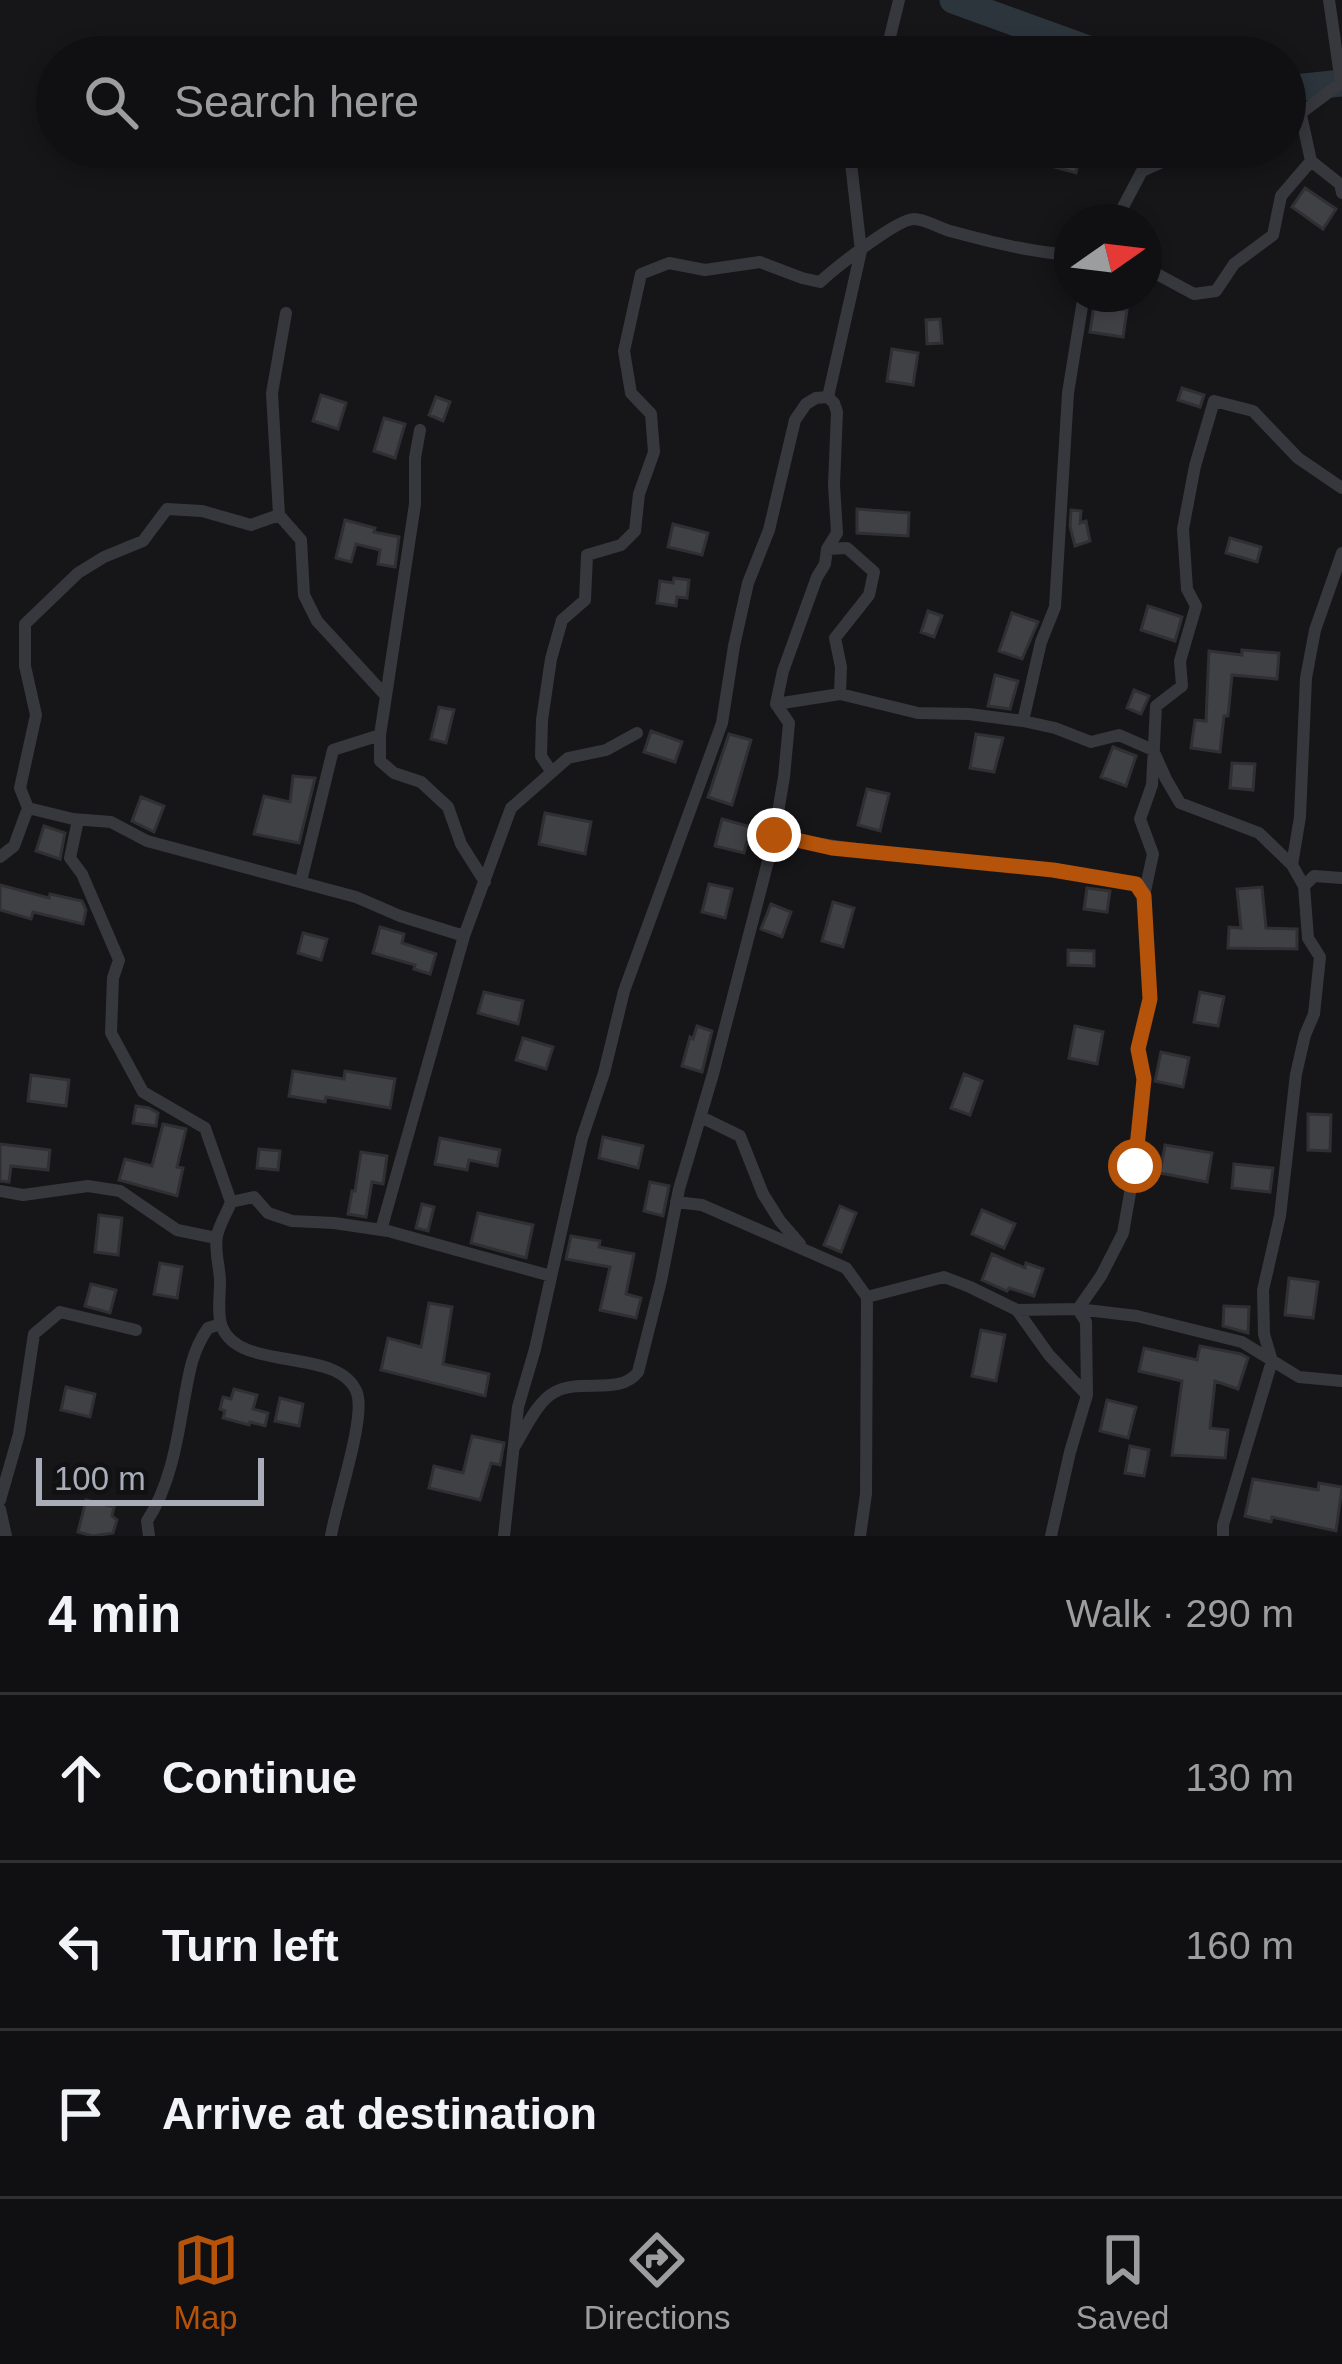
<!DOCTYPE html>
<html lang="en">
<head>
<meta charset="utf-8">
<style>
  body { margin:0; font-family:Helvetica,sans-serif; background:#1e1e20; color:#f1f3f6 }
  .compass { position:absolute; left:1054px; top:204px; width:108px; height:108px; border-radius:50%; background:#101012; box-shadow:0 6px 18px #0003; rotate:76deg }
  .scale { position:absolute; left:36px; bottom:30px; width:228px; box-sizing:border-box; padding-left:12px; border:6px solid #a8adb8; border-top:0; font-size:33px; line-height:42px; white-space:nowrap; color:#a8adb8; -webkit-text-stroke:9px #111113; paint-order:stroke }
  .stop { position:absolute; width:36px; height:36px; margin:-27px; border:9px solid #b45309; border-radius:50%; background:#fff }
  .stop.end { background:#b45309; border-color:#fff; box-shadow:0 3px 12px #0008 }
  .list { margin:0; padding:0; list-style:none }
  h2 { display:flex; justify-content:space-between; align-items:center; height:156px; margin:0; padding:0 48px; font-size:51px }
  h2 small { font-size:39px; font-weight:400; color:#9c9d9f }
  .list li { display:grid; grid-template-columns:78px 1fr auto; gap:36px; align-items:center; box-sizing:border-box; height:168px; padding:0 48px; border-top:3px solid #303032 }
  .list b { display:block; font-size:45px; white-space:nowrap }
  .list em { font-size:39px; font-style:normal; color:#9c9d9f }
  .icon { flex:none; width:66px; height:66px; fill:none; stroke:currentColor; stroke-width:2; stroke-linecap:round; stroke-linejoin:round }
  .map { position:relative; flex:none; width:1342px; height:1536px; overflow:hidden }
  .search { position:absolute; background:#101012; box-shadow:0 6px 18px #0003; left:36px; right:36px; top:36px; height:132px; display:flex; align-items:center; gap:30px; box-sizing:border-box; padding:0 42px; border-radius:66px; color:#9c9d9f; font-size:45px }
  .sheet { height:660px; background:#101012 }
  nav { display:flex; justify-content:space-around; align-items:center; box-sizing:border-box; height:168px; border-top:3px solid #303032; background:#101012; font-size:33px; color:#9c9d9f }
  nav a { display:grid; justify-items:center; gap:6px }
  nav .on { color:#b45309 }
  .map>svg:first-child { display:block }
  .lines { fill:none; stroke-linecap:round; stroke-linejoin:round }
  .river { stroke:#2c353c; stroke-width:27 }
  .building { fill:#404145; stroke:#303034; stroke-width:3 }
  .street { stroke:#37383d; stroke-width:12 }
  .route { stroke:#b45309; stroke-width:15 }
</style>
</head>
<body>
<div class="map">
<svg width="1342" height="1536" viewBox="0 0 1342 1536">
  <rect width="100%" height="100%" fill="#161618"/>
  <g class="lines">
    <path class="river" d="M953,0L1110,57
      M1285,89L1342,83"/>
  </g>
  <path class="building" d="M1040,147H1064L1081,151L1076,173L1036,162Z
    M1305,188L1336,209L1323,229L1292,207Z
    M1094,305L1127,310L1123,337L1090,332Z
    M940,319L942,343L927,344L926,320Z
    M892,349L918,353L913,385L887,381Z
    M1182,388L1204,395L1200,407L1178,400Z
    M321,395L346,403L338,429L313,421Z
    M436,397L450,402L443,421L429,415Z
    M384,418L405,424L395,458L374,451Z
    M857,509L909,513L908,536L857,533Z
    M1071,510L1081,511L1080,523L1086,521L1090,541L1075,546L1070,526Z
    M345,520L375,528L374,532L399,537L395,567L378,564L380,550L356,544L351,562L336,558Z
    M673,524L708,533L702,555L668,547Z
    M1230,538L1261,547L1257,562L1226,553Z
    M674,578L689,580L687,598L677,597L676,606L657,603L660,581L673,583Z
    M1148,606L1182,617L1175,641L1141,630Z
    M928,611L942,616L934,637L921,632Z
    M1012,613L1038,622L1022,659L999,651Z
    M1242,650L1279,653L1277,679L1232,675L1228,716H1224L1220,752L1191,748L1195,720L1206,721L1209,651L1242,655Z
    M995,675L1018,681L1010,709L988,706Z
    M1134,690L1149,696L1141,714L1127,708Z
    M439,707L454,710L446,743L431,739Z
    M651,731L682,742L675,762L644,752Z
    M729,734L751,740L732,805L708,797Z
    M976,734L1003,738L994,772L970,768Z
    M1113,747L1136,756L1126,786L1101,777Z
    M1232,763L1255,764L1253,790L1230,788Z
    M293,776L315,778L299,843L254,834L264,796L290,802Z
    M867,789L889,794L880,831L858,825Z
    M141,797L164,806L154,832L132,821Z
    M545,813L591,822L585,854L539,844Z
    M722,819L751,827L744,853L715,846Z
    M44,826L65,833L60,859L36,851Z
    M709,884L732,889L725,918L702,912Z
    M0,885L49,898L50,894L82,901L86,910L83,924L33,912L31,919L0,910Z
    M1262,887L1266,928L1297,929V949L1228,948L1229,927L1241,928L1237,889Z
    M1087,888L1110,891L1107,912L1084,909Z
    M833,902L854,908L843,947L822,941Z
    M771,904L791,912L782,937L761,929Z
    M380,927L404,934L402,943L436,954L430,974L414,969L415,965L373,953Z
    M303,933L327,939L321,960L298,953Z
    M1068,950L1094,951V966L1068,965Z
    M484,992L523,1001L518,1024L478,1013Z
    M1200,992L1224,997L1218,1026L1194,1022Z
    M697,1026L712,1031L702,1072L682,1066L690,1037L693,1039Z
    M1075,1026L1103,1032L1097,1064L1069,1058Z
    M523,1038L553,1047L546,1069L516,1060Z
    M1161,1052L1189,1058L1183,1087L1155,1081Z
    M293,1071L344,1079L345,1071L395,1079L390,1108L326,1097L325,1102L289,1096Z
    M964,1074L982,1081L970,1115L951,1108Z
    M31,1075L69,1080L66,1106L28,1101Z
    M136,1106L149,1108L158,1113L156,1126L133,1123Z
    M1308,1114L1331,1115L1330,1151L1308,1150Z
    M163,1124L186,1129L177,1167L183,1168L177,1196L119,1180L125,1159L152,1166Z
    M603,1137L643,1146L638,1168L599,1158Z
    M440,1138L500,1150L497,1166L469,1160L467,1170L435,1164Z
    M0,1144L50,1150L48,1170L11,1166L9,1182L0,1181Z
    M1165,1145L1212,1153L1207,1182L1160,1173Z
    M259,1149L280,1151L278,1170L257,1168Z
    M361,1152L387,1156L383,1184L372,1182L366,1217L348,1214L352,1191H355Z
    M1234,1164L1273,1168L1270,1192L1232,1188Z
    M650,1182L669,1186L663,1216L644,1211Z
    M422,1204L434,1207L428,1231L416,1228Z
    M840,1206L856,1213L841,1252L824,1245Z
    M982,1210L1015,1224L1004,1248L972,1234Z
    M478,1213L533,1225L526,1258L471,1243Z
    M99,1215L122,1218L118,1255L95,1252Z
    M571,1236L600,1241L599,1247L634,1254L626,1294L641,1298L636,1318L600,1310L610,1267L566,1259Z
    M992,1254L1025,1268L1026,1263L1043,1269L1034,1296L1009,1288L1007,1291L982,1280Z
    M160,1263L182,1267L177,1298L154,1294Z
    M1289,1278L1318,1282L1313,1318L1285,1315Z
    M91,1284L116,1290L110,1313L85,1306Z
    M429,1303L452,1307L443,1364L489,1374L485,1396L381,1370L388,1338L421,1347Z
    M1224,1306L1249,1307L1248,1333L1223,1326Z
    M981,1330L1005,1335L996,1381L972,1376Z
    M1200,1346L1241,1354L1248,1358L1238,1389L1215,1381L1210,1428L1228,1430L1225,1458L1172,1455L1182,1381L1139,1371L1144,1348L1197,1360Z
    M66,1387L95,1394L90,1417L61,1410Z
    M234,1389L257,1395L253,1409L268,1413L265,1426L250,1422L249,1425L223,1418L225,1411L220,1409L223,1397L231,1399Z
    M280,1398L303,1404L299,1426L275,1421Z
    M1107,1400L1136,1407L1128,1438L1100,1431Z
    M472,1436L504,1443L500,1465L491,1463L480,1500L429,1488L434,1466L463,1473Z
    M1130,1446L1149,1450L1144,1476L1125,1473Z
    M1253,1479L1318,1490L1319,1483L1342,1487L1336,1531L1272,1517L1271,1522L1245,1516Z
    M86,1500L114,1507L112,1516L117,1520L113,1533L93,1536L78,1532Z"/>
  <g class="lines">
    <path class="street" d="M885,57L899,0
      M1301,115L1311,161
      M1285,125L1341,83L1329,0
      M1115,222L1142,171L1187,151L1226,150L1238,147
      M1144,267L1194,294L1216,291L1234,264L1273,235L1281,196L1311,161L1340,184L1342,193
      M286,313L272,393L279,515L301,540L304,595L317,621L386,696L380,735V761L394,773L421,782L448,807L461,844L485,882
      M827,549L847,548L874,572L869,595L835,638L841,667L840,694
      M386,696L415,504V458L420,430
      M776,704L840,694L918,713L969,714L1023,721L1041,642L1055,607L1068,393L1084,294
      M1023,721L1055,728L1091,742L1119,735L1153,750L1166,779L1180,803L1259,833L1292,865
      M551,771L541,756L542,720L551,659L562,620L585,600L587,555L621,545L635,531L639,494L654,452L651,414L631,393L624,351L641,274L669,263L705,270L760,262L802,278L820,282C834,269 897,219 914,219C925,219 939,228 950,231C991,242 1030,252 1072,255
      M28,808L20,788L36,715L25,666V624L78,573L104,557L143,541L167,509L202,511L251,525L279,515
      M78,820L70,858L82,874L119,960L113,978L111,1033L143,1092L205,1128L231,1202C227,1213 219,1225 217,1236C214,1250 220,1268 220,1282C220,1296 217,1315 222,1327C240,1373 340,1346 357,1393C366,1418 336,1504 331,1536
      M774,835C866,855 960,858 1053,870C1081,873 1109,879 1136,884L1144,896L1150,999L1139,1049L1144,1079L1135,1165L1123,1233L1101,1276L1078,1309L1086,1322L1087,1395
      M0,857L14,846L28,808L73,819L111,822L147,841L356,897L400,916L464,936
      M301,881L333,750L380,735
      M1304,886L1314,876L1342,878
      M1144,896L1153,854L1140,819L1152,785L1156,706L1182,686L1180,661L1196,606L1187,589L1183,529L1195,466L1214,401L1253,411L1298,458L1342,488
      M701,1117L740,1136L763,1194L780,1221L800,1244
      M0,1191L23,1195L88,1186L120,1191L177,1230L216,1238
      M231,1202L254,1197L268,1213L292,1221L334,1223L388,1231L551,1276
      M676,1202L702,1205L846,1268L867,1297L866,1494L860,1536
      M381,1230L464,936L511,808L568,758L606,750L637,733
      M867,1297L944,1277L970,1287L1017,1310
      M514,1447C525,1430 537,1401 555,1392C580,1378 620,1396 638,1372L661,1281L679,1189L713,1074L773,842L784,777L789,723L776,704L783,671L817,577L825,564L827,549L837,533L834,485L837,412L834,403L828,397L861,251L851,163L855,147
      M0,1500L19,1434L34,1334L60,1312L136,1330
      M0,1509L6,1536
      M149,1536L147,1521C170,1486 177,1442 184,1401C189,1373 192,1351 208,1328L221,1324
      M504,1536L518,1407L535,1349L582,1138L604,1073L624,991L722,723L734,646L748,583L769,530L795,420L806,404L816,398L828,397
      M1051,1536L1070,1452L1087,1395L1049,1355L1017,1310L1078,1309L1137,1316L1242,1342L1299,1377L1342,1381
      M1223,1536V1525L1272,1361L1264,1334L1263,1290L1280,1216L1296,1074L1305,1035L1314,1014L1320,957L1308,938L1304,886L1292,865L1300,817L1306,678L1315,630L1342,553"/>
  </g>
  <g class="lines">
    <path class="route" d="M774,835L832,848L1053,870L1136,884L1144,896L1150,999L1138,1049L1144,1079L1135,1166"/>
  </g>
</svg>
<svg class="compass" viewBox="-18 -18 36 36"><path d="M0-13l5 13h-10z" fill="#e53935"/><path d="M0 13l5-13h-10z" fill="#9c9d9f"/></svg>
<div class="scale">100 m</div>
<div class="stop" style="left:1135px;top:1166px"></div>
<div class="stop end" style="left:774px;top:835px"></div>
<div class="search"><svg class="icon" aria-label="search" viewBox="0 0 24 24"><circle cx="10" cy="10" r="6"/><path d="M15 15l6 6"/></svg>Search here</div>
</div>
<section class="sheet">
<h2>4 min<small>Walk · 290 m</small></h2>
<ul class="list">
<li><svg class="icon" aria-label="ahead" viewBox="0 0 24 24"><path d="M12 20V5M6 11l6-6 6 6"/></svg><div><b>Continue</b></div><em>130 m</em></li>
<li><svg class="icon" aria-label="left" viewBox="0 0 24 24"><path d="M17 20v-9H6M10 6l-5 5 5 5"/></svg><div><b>Turn left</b></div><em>160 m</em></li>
<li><svg class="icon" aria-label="arrive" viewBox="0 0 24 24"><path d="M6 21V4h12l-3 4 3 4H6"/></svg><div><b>Arrive at destination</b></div></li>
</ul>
</section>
<nav>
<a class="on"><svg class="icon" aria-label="map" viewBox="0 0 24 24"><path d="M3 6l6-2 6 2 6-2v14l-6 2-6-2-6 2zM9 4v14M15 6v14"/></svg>Map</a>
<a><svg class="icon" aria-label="directions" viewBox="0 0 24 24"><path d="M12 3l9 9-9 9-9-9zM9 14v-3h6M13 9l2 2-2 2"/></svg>Directions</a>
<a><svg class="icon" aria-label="saved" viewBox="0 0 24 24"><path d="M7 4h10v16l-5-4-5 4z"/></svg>Saved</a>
</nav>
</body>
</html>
